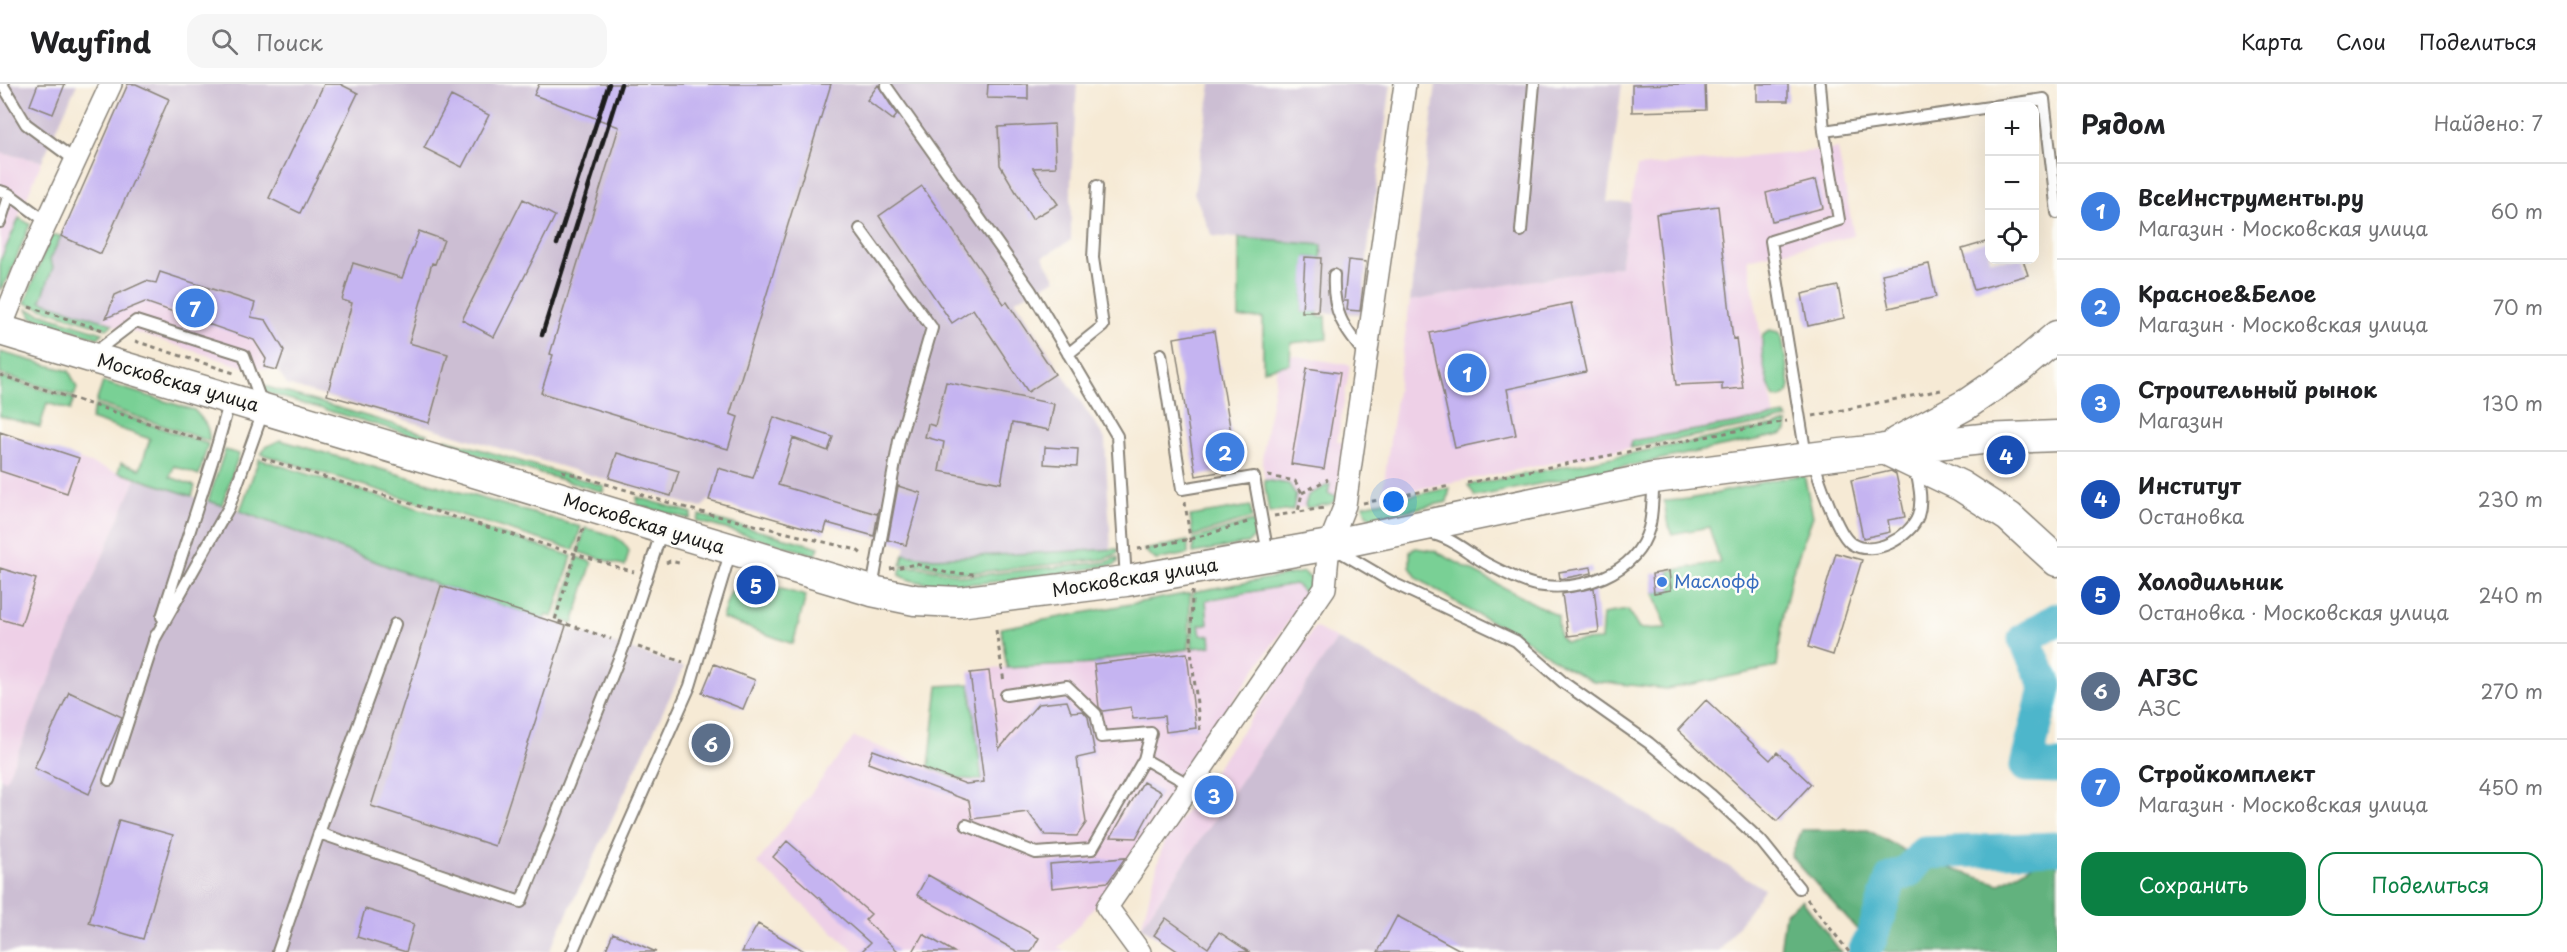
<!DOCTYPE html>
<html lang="ru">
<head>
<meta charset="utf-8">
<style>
  body { margin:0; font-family:"Playpen Sans",sans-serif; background:#f6f6f6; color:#202124 }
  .controls { position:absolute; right:18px; top:18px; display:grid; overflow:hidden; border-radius:12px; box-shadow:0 6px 24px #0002 }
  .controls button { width:54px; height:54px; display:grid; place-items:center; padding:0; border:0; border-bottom:2px solid #e0e0e0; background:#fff; color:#202124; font:30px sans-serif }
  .you { position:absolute; left:1394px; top:418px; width:21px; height:21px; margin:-15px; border:4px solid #fff; border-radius:50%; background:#1a73e8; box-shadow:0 0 0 9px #1a73e833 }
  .badge { display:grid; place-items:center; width:39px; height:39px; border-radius:50%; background:#0b8043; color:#fff; font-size:20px; font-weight:700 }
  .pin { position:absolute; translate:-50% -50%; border:3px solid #fff; box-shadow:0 2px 6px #0006 }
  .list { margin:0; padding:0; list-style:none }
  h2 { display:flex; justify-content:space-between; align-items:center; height:78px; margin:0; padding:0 24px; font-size:26px }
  h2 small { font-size:20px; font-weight:400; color:#757577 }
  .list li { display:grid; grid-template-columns:39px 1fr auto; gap:18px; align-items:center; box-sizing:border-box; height:96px; padding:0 24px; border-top:2px solid #e0e0e0 }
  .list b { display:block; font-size:22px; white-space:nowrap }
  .list p { margin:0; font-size:20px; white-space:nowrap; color:#757577 }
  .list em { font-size:20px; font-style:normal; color:#757577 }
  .actions { display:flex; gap:12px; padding:18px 24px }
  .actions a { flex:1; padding:14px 0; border:2px solid #0b8043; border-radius:18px; text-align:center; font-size:21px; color:#0b8043 }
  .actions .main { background:#0b8043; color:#fff }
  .icon { flex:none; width:33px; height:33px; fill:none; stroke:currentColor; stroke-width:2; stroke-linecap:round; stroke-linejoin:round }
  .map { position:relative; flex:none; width:2057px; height:868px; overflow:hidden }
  header { display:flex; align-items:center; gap:36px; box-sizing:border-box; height:84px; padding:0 30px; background:#fff; border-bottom:2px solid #e0e0e0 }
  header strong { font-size:28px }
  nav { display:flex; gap:33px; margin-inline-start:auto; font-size:21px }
  .search { width:420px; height:54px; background:#f6f6f6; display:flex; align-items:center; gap:15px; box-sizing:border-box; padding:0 21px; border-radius:18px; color:#757577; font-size:22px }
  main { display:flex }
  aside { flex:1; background:#fff }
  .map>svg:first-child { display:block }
  .built { fill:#eed0e7 }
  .industrial { fill:#ccbed3 }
  .green { fill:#79d095; stroke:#4a7658; stroke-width:1.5 }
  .forest { fill:#62b27e; stroke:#3f674d; stroke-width:1.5 }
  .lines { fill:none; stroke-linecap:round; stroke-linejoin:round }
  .river { stroke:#4db6cb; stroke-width:33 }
  .building { fill:#c5b4f1 }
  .lane-casing { stroke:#898378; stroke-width:14 }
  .street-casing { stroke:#898378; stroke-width:24 }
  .secondary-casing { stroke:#898378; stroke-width:33 }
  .path { stroke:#898378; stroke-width:3; stroke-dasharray:4.5 4.5; stroke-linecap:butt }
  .lane { stroke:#fff; stroke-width:10 }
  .street { stroke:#fff; stroke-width:21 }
  .secondary { stroke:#fff; stroke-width:30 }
  .rail { stroke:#1c1c1c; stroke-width:4.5 }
  .shop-dot { fill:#3f7fe0; stroke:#fdfcf7; stroke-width:2 }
  .labels { text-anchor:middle; stroke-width:5; stroke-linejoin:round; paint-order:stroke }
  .street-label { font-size:18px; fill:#1c1c1c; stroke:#fdfcf7 }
  .shop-label { font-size:18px; fill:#366cbe; stroke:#fdfcf7; text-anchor:start }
</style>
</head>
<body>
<header>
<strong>Wayfind</strong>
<div class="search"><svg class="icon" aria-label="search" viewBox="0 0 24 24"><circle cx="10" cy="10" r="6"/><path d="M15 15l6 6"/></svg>Поиск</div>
<nav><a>Карта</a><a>Слои</a><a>Поделиться</a></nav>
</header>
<main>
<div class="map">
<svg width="2057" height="868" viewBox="0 0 2057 868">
  <rect width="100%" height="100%" fill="#fdfcf7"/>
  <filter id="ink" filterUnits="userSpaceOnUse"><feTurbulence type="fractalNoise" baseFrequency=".0167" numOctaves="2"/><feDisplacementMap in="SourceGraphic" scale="12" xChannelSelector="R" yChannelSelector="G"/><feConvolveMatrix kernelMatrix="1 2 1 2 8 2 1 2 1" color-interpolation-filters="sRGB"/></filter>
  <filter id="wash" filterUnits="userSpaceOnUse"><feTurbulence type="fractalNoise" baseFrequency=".008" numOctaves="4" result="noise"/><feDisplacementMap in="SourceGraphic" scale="24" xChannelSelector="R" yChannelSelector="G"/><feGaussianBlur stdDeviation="1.35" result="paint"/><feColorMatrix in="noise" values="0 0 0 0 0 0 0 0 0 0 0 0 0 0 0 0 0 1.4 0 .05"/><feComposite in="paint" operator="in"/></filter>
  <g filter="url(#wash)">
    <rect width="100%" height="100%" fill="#f6ead5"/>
    <path class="built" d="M1838,65L1854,152L1748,175L1774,333L1631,357L1630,364L1382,412L1410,217L1620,182L1637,83Z
      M0,69L42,77L0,177Z
      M160,188L255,219L284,266L277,286L244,283L103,238L115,211Z
      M1290,271L1350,281L1337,358L1347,359L1334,418L1269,429L1262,375L1277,283L1290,280Z
      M0,348L136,395L6,696L0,694Z
      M1295,499L1307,511L1215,643L1195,679L1115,799L1059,864L1065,868H855L757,779L854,653L960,695L982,696L969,588L995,584L1094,580L1108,575L1211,562L1210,551L1201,552L1199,541L1205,516Z
      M1315,543L1337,555L1141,843L1163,760Z"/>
    <path class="industrial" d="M0,0H77L42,77L0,69Z
      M128,0H1077L1071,98V156L1043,173L1056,195L1015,216L1105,355L1111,466L934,474L904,470L906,462L827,439L709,416L701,424L287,301L277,286L284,265L266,236L251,233L255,219L160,189L156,199L146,197L115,211L103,238L40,217L53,183L50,176Z
      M1211,0H1391L1368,165L1362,230L1302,228L1322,161L1212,152L1194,109Z
      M1436,0H1622L1607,118L1631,119L1620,182L1410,217Z
      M136,395L240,427L441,502L684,583L549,868H0V694L6,696Z
      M1337,555L1569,682L1764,805L1719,868H1179L1141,843Z"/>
    <path class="green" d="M19,134L30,140L8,195L0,206V177Z
      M55,151L61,152L50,176L53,183L41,217L113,240L107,245L25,219L50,153Z
      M1239,154L1322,161L1321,174L1306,173L1302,228H1318V233L1326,232L1327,255L1291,259L1290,280L1263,286V234H1239Z
      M27,225L103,249L98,254L32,233Z
      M1770,246L1778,248L1782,254L1790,302L1788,309L1781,314L1774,313C1765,297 1760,267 1763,250Z
      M0,268L69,287L77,304L74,312L0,290Z
      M0,293L74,315L70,326L47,319L40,343L0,332Z
      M103,298L194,326C203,335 210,343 209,357L96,319Z
      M261,301L427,350L422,354L264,308Z
      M95,322L208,360L199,391L174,382L170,393L195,402L192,412L118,388L121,379L140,385L150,355L91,335Z
      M1785,331L1788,335L1630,364L1631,357Z
      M1788,339L1787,347L1780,351L1475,413L1468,401Z
      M445,355L604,402L603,408L447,362Z
      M280,356L581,443L574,466L261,370L266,363Z
      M225,366L239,370L222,421L208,417Z
      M259,375L572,472L553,533L546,531L544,535L441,502L240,427Z
      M1804,391L1813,432L1792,489L1783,531L1777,583L1667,605L1593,597L1565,583L1517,550L1470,527L1417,494L1410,483V467L1416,464L1435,467L1558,532L1559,552L1565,558L1601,556L1603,530L1628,526L1639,545L1667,544L1654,509L1671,506L1669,487L1720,478L1709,443L1672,450L1668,442L1664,417C1712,416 1756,395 1804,391Z
      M1264,396L1289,400L1296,411L1293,426L1269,429Z
      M1330,400L1328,410L1338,412L1337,415L1330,420L1307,424L1305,421L1308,411Z
      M1450,404L1447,418L1372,434L1366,430L1363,421Z
      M637,413L692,429L690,435L637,421Z
      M1250,422L1252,434L1193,452L1190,432Z
      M700,431L819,463L816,471L697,437Z
      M1253,437L1255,452L1248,459L1193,469V455Z
      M585,444C602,449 621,450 629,467L625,482L578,468Z
      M1188,457V470L1156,476L1144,466Z
      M1118,465V469L1105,475L968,489C945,488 924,477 901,481L904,470L934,474Z
      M577,473L592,478L573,540L558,535Z
      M1118,473V478L1114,481C1068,487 935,514 899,491L901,484C923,480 945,490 968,492L1106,478Z
      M1304,488L1312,496L1307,511L1295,500L1206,516L1208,540L1199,541L1201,551H1210L1211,562L1192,564L1193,508Z
      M750,496L806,512L793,560L722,534C728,514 729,501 750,496Z
      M1190,509L1189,565L1108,575L1094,580L1007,584L1001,544Z
      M970,600L982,696L960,695L929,683L938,602Z"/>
    <path class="forest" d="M1802,746H1868L1918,774L1999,800L2057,767V868H1877L1791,772Z
      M1802,816L1841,868H1780L1785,829Z"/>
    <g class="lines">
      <path class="river" d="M2057,535L2024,555L2046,601L2026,682L2057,683
        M1864,868L1871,855L1891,795L1908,788L1924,769L2057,764"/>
    </g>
    <g id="blocks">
      <path class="building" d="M38,0H65L53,30L30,21Z
        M128,0H136L169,15L101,170L61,152Z
        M324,0H340L358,9L300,129L269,114Z
        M539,0H831L730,330L738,333L728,365L541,309L553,271L550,270L619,43L534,11Z
        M988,0H1028V15L987,14Z
        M1681,0H1705L1706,26L1632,28V1Z
        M1757,0H1788V17H1757Z
        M878,1L897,31L893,36L867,16Z
        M451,12L489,31L462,83L424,64Z
        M1054,40L1056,83L1033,84L1058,120L1032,135L1000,81L998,43Z
        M1816,96L1823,124L1772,137L1766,109Z
        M922,102L1004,220L1007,218L1055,290L1028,308L973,225L952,239L879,132Z
        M523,115L555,132L494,253L462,236Z
        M1718,122L1733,255L1736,254L1743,304L1722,306V299L1676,301L1656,130Z
        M419,147L444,156L435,180L432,179L409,259L448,270L429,339L327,311L352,219L342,216L353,179L402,194Z
        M1989,157V176H2023L2028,191L1974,206L1962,165Z
        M1305,173L1321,174L1318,228H1302Z
        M1348,176L1366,178L1360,227L1347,226L1348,217H1344Z
        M1929,180L1936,213L1889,224L1882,190Z
        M160,188L255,219L251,233L266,236L284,266L277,286L264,283L266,275L254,256L145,218L106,234L115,211L146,197L156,199Z
        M1838,202L1844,234L1808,242L1802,210Z
        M1571,219L1586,288L1507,305L1516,351L1455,364L1430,249Z
        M1214,247L1237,385L1196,392L1174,254Z
        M1307,284L1340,289L1324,385L1291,380Z
        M946,298L1054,320L1049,346L1012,339L1001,399L939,387L944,358L925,353L928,340L935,342Z
        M774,333L833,353L828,367L793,354L778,401L877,430L879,424L874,452L827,439L824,449L709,416L718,384L753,394Z
        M0,348L79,374L67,409L0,387Z
        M1045,363L1078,365L1077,382L1044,380Z
        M617,369L679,387L671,412L609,394Z
        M1891,387L1896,390L1905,433L1888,436L1890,448L1863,454L1851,396Z
        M898,402L921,409L906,461L888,456Z
        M1836,469L1862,476L1833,571L1808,563Z
        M1591,483L1592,489L1560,495L1559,488Z
        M0,484L36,495L21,541L0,535Z
        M1669,487L1671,506L1654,509L1652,490Z
        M441,502L566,542L495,762L371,722Z
        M1594,504L1599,548L1568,552L1562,510Z
        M1187,569L1196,644L1166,648L1164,632L1133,635L1131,623L1103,627L1099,623L1094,580Z
        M714,580L755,596L743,625L702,609Z
        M989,587L999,665L1038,620L1067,617L1071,628L1083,627L1088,633L1095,670L1077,674L1086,739L1077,752L1045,751L1028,728L972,735L969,717L868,679L873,666L966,700L984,698L970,589Z
        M69,608L122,633L89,710L34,684Z
        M1706,616L1770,676L1777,668L1811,700L1777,737L1678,646Z
        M1143,698L1161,708L1136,754L1111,753Z
        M119,736L173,751L143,855L89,839Z
        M787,757L871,830L865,836L899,868H861L870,859L773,773Z
        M1125,774L1108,798L1052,804L1050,780Z
        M928,791L1039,854L1031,868H1018L917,811Z
        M365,825L414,840L406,868L357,853Z
        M1397,832L1464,868H1378Z
        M1166,834L1208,864L1219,848L1249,868H1179L1154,851Z
        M758,840L806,868H742Z
        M613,849L656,868H605Z
        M923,850L954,868H913Z"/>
    </g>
  </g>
  <g filter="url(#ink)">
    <use href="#blocks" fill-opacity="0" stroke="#898378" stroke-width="1.5"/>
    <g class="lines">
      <defs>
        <path id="lane" d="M2,0L26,40L76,77
          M1820,0L1824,47
          M886,2L1031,207L1117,352L1126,496
          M1995,22L2044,15L2057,129
          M0,107L9,110L0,138
          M9,110L47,138
          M860,145L932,244L899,357L872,504
          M1521,147L1534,0
          M1334,191C1332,227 1343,244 1366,271
          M94,269L136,237L244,271L264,325L229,423L154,556
          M1068,270L1103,242L1093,174L1097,102
          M1161,270L1182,405L1254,393L1268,470
          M1806,372L1771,157L1839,136L1824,47L1990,23
          M1814,377C1818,394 1838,452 1852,460C1873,473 1910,454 1918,432C1923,416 1919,401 1916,386
          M1428,449C1453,453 1468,470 1489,481C1503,488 1521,498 1536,501C1580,508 1636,491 1649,444C1653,430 1652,412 1654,398
          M1337,466L1395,500L1516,557L1564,599L1649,659L1710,710L1761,757L1799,804
          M162,533L217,362L230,316
          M395,540L319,749L521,818L624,562L662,446
          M1006,611L1067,602L1096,630L1101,653L1151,649L1144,675
          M109,696L156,551
          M966,741L1036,769L1092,765L1144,675L1190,701
          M278,868L319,749
          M572,868L690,602L731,466"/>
        <path id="street" d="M0,246L23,189L111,0
          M1140,868L1107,823L1325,504L1329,461L1345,421L1405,0"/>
        <path id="secondary" d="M0,246L872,507L915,516L959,518L1126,497L1329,461L1654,394L1841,370L1982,355L2057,352
          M1897,358L1967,320L2018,285L2057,252
          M1884,365L1961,402L2009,433L2057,477"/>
      </defs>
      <use href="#lane" class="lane-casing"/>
      <use href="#street" class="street-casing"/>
      <use href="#secondary" class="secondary-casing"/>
      <path class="path" d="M29,223L103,246
        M135,257L237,290
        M0,291L204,357
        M1813,332L1941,306
        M262,374L634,488
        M562,387L697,427L857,466L864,472
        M1268,392L1295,397L1302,409L1298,428
        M1467,399L1787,337
        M1302,409L1328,395
        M1185,418L1191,462
        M1363,419L1450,402
        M1274,432L1324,424
        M583,445L555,536L611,555
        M1138,465L1191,455L1248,438
        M666,479L670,477L679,479L681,475
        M890,485L916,480L947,489L975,490
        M1192,507L1191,567L1200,646
        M996,546L1004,598
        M638,563L683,578
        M1807,815L1849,868"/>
      <use href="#lane" class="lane"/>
      <use href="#street" class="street"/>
      <use href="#secondary" class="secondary"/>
      <path class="rail" d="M557,160L609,0
        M542,251L621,0"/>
    </g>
  </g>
  <circle class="shop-dot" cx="1662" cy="498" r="6"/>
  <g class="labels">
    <g class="street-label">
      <text transform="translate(178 299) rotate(16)" y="6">Московская улица</text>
      <text transform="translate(644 440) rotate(17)" y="6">Московская улица</text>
      <text transform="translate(1135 494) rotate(-9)" y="6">Московская улица</text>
    </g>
    <g class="shop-label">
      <text x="1674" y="504">Маслофф</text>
    </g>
  </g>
</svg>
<div class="controls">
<button>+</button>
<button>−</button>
<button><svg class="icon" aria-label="locate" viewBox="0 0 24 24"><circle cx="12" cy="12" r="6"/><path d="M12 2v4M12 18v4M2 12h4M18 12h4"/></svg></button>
</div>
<div class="you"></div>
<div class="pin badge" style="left:1467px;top:289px;background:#3f7fe0">1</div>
<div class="pin badge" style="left:1225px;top:368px;background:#3f7fe0">2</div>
<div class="pin badge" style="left:1214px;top:711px;background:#3f7fe0">3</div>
<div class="pin badge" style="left:2006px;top:371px;background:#1a4fb4">4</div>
<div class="pin badge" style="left:756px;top:501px;background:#1a4fb4">5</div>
<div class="pin badge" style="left:711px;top:659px;background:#5c6f8a">6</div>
<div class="pin badge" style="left:195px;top:224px;background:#3f7fe0">7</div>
</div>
<aside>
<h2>Рядом<small>Найдено: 7</small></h2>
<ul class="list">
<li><span class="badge" style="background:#3f7fe0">1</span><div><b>ВсеИнструменты.ру</b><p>Магазин · Московская улица</p></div><em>60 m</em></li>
<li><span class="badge" style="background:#3f7fe0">2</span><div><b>Красное&amp;Белое</b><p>Магазин · Московская улица</p></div><em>70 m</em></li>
<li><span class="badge" style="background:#3f7fe0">3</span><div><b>Строительный рынок</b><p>Магазин</p></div><em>130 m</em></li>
<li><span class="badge" style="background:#1a4fb4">4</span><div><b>Институт</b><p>Остановка</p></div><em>230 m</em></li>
<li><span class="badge" style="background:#1a4fb4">5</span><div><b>Холодильник</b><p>Остановка · Московская улица</p></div><em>240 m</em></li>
<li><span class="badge" style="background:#5c6f8a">6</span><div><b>АГЗС</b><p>АЗС</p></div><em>270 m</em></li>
<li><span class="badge" style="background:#3f7fe0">7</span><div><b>Стройкомплект</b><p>Магазин · Московская улица</p></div><em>450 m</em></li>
</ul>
<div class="actions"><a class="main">Сохранить</a><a>Поделиться</a></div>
</aside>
</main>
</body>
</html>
